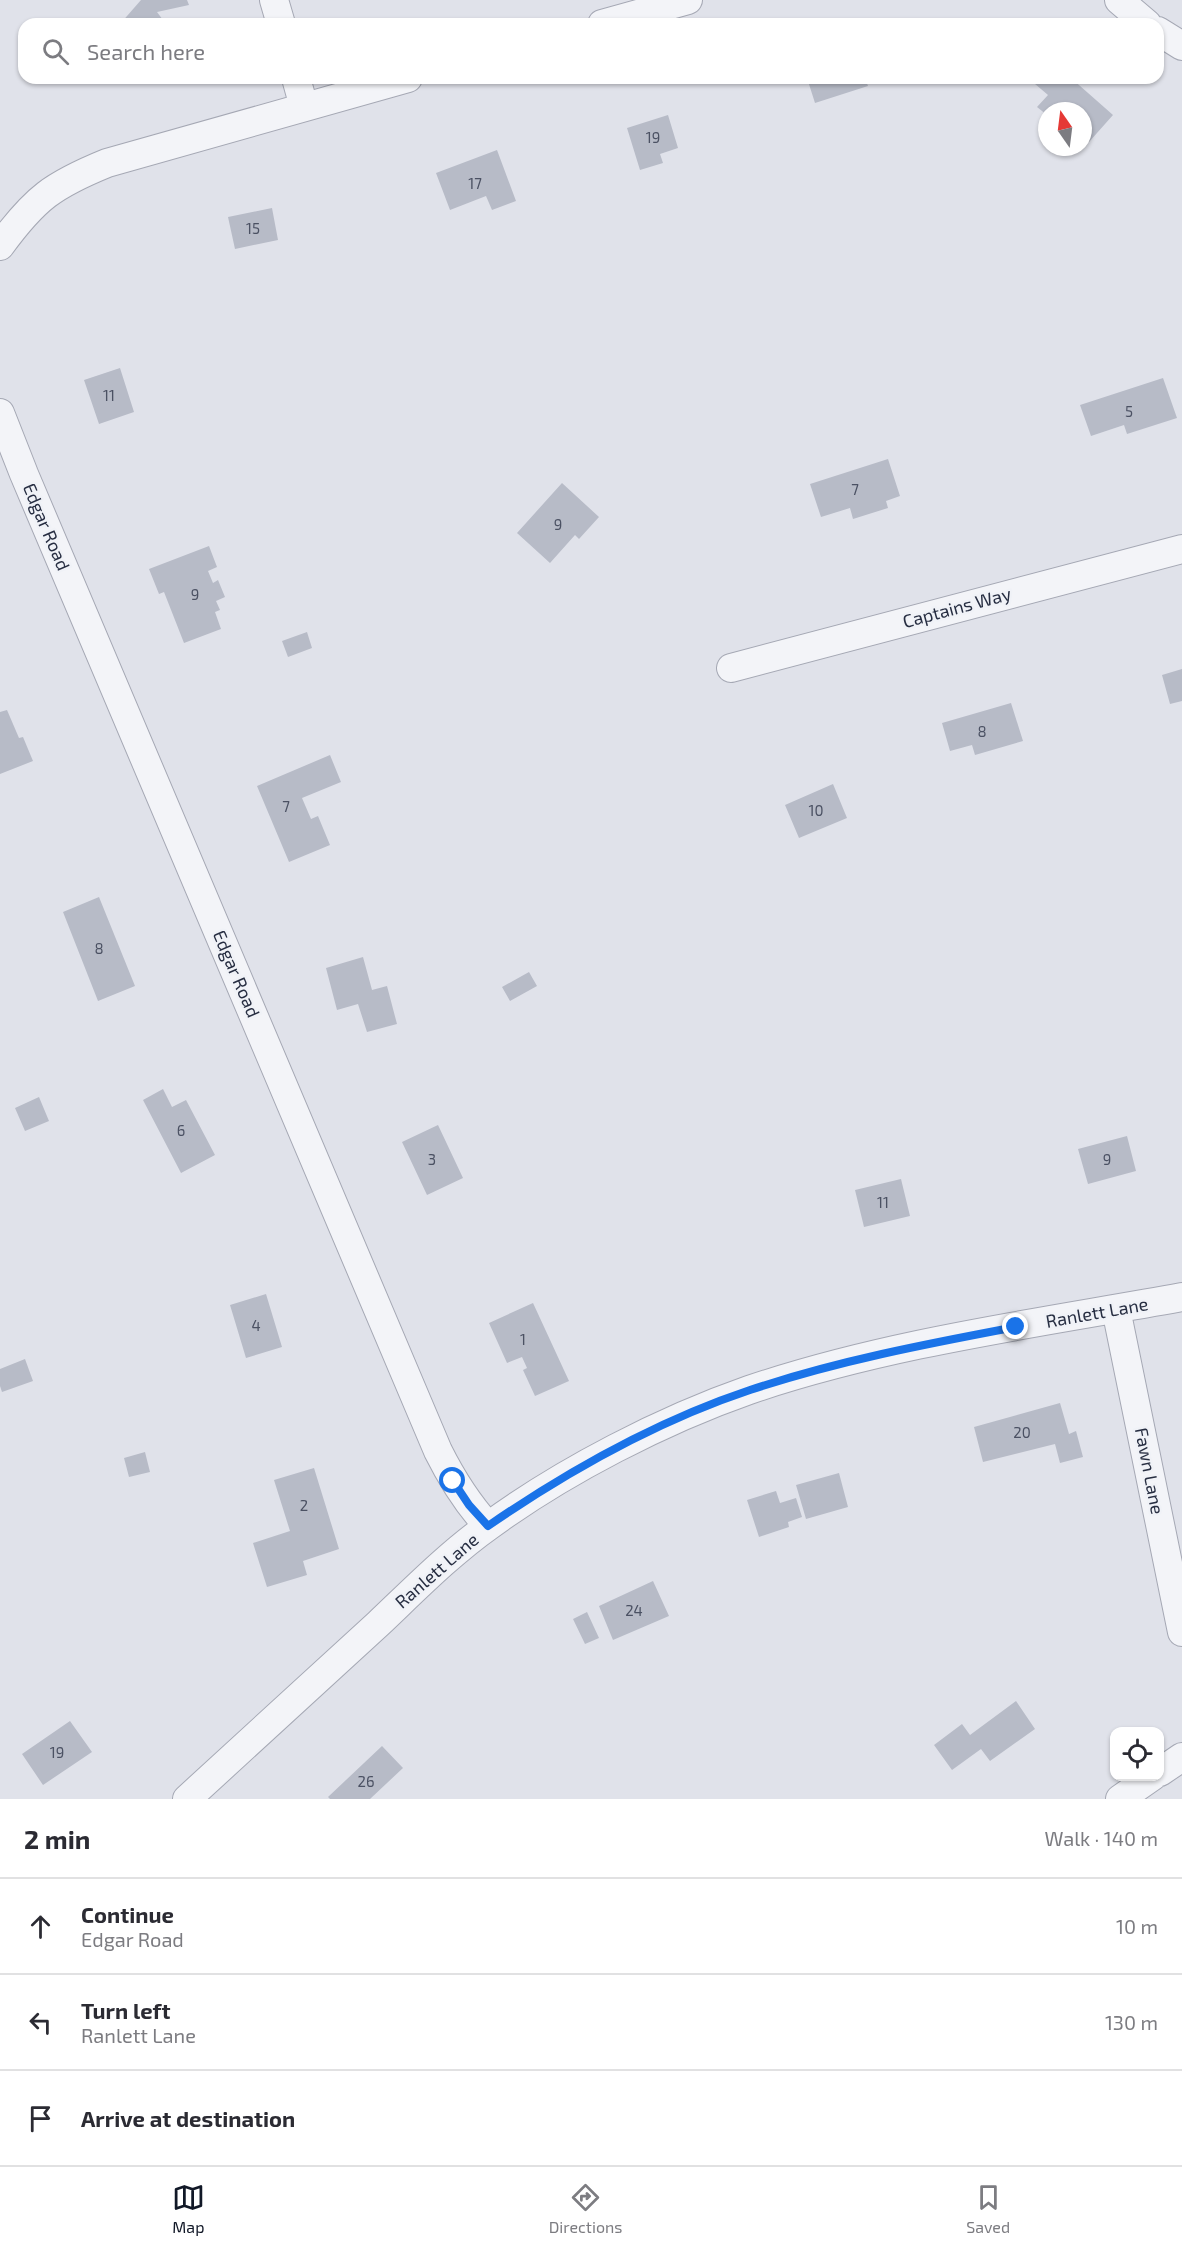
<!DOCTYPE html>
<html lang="en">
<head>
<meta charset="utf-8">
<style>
  body { margin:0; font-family:"Exo 2",sans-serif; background:#f7f7f7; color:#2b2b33 }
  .controls { position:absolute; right:18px; bottom:18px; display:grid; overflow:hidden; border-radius:12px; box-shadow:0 2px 4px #0004 }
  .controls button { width:54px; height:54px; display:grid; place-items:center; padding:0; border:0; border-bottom:2px solid #e1e1e2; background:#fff; color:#2b2b33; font:30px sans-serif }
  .compass { position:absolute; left:1038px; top:102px; width:54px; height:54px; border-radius:50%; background:#fff; box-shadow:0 2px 4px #0004; rotate:346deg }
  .stop { position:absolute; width:18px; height:18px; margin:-14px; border:4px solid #1a73e8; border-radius:50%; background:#fff }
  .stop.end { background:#1a73e8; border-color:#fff; box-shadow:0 2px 6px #0008 }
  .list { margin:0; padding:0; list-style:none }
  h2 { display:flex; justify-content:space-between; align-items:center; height:78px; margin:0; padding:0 24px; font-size:26px }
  h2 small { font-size:20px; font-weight:400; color:#7c7c81 }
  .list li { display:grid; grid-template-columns:39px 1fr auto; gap:18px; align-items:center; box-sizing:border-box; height:96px; padding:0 24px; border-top:2px solid #e1e1e2 }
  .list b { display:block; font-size:22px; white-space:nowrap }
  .list p { margin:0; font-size:20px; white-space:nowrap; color:#7c7c81 }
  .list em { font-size:20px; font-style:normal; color:#7c7c81 }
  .icon { flex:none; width:33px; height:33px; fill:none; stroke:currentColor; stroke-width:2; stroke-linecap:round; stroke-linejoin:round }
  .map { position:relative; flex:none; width:1182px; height:1799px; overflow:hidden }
  .search { position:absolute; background:#fff; box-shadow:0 2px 4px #0004; left:18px; right:18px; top:18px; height:66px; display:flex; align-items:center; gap:15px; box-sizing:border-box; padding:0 21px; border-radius:18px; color:#7c7c81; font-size:22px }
  .sheet { height:366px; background:#fff }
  nav { display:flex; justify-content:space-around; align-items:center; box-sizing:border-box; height:84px; border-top:2px solid #e1e1e2; background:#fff; font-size:16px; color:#7c7c81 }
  nav a { display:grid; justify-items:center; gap:3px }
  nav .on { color:#111827 }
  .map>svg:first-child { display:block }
  .building { fill:#b7bbc7 }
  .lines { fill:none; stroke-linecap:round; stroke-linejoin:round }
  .minor-casing { stroke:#a5a8b4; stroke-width:30 }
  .minor { stroke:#f3f4f8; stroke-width:28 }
  .route { stroke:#1a73e8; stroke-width:8 }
  .labels { text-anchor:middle; stroke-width:5; stroke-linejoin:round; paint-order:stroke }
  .number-label { font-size:15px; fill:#4b5163 }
  .street-label { font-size:18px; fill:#272e42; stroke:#f0f2f7 }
</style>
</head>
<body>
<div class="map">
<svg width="1182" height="1799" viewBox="0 0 1182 1799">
  <rect width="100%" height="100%" fill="#e0e2ea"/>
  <path class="building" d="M141,0H187L189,5L157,12L166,24H120Z
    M807,78H865L868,86L815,103Z
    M1028,78H1071L1113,115L1089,142L1083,136V111L1053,109L1047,111V115L1037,107L1048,95Z
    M668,115L678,148L660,154L663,163L640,170L627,128Z
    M497,150L516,201L492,210L486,196L450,210L436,173Z
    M272,208L278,240L235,249L228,217Z
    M120,368L134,412L99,424L84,380Z
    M1163,378L1177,418L1127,434L1124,425L1091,436L1080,405Z
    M888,459L900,496L886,501L888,508L853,519L850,508L821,517L810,484Z
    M562,483L599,517L579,539L575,535L550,563L517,533Z
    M209,546L217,567L208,571L213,583L218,580L225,597L216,601L220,610L215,612L221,629L184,643L164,592L159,594L149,569Z
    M307,632L312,648L288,657L282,641Z
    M1182,669V701L1170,704L1162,675Z
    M1011,703L1023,741L975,755L972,745L950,751L942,723Z
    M7,710L19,738L23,737L33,761L0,774V712Z
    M330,755L341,782L302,798L311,819L318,816L330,845L289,862L257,786Z
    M833,784L847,818L799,838L785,805Z
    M99,897L135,986L98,1001L63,912Z
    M363,957L372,990L387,986L397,1024L367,1032L358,1004L337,1010L326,968Z
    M529,972L537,986L510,1001L502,987Z
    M163,1089L172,1107L186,1100L215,1155L181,1173L143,1100Z
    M39,1097L49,1121L25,1131L15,1108Z
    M438,1125L463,1178L427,1195L402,1142Z
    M1127,1136L1136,1171L1088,1184L1078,1149Z
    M901,1179L910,1216L864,1227L855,1190Z
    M266,1294L282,1347L246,1358L230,1305Z
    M533,1303L569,1381L535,1396L523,1370L527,1368L522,1357L507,1363L489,1323Z
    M25,1359L33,1381L2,1392L0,1386V1369Z
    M1060,1403L1069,1434L1076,1431L1083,1457L1060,1463L1055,1444L983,1462L974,1427Z
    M145,1452L150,1472L129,1477L124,1458Z
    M314,1468L339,1549L303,1561L307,1575L267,1587L253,1543L290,1531L274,1480Z
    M839,1473L848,1507L806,1519L796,1485Z
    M776,1491L780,1503L796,1498L802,1517L788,1522L789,1527L759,1537L747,1500Z
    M653,1581L669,1616L613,1640L599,1606Z
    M587,1612L599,1638L585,1644L573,1619Z
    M1016,1701L1035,1729L990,1761L981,1749L952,1770L934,1745L962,1724L970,1735Z
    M70,1721L92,1752L43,1785L22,1754Z
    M382,1746L403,1768L370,1799H330L328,1797Z"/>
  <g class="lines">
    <defs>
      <path id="minor" d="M274,0L281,24
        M1119,0L1147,24
        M602,24L688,0
        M1158,31L1182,46
        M296,78L304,107
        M0,246C35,198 53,185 107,163L408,78
        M0,413L24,474L438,1451C452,1479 467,1503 488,1526
        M731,668L1182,549
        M1116,1309L1182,1632
        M1160,1772L1182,1757
        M187,1799C250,1741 314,1683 378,1624C414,1590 449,1554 490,1525C564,1471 663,1420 749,1390C887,1343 1039,1323 1182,1297
        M1120,1799L1153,1776"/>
    </defs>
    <use href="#minor" class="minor-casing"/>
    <use href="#minor" class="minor"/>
  </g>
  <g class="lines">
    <path class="route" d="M453,1481L469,1505L488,1526C568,1471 657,1421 750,1390C837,1361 926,1344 1016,1327"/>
  </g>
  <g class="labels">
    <g class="number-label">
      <text x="653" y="143">19</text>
      <text x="475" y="189">17</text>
      <text x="253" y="234">15</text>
      <text x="109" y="401">11</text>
      <text x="1129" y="417">5</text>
      <text x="855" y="495">7</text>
      <text x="558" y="530">9</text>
      <text x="195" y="600">9</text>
      <text x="982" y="737">8</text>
      <text x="286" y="812">7</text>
      <text x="816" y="816">10</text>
      <text x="99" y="954">8</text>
      <text x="181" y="1136">6</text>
      <text x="432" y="1165">3</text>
      <text x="1107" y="1165">9</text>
      <text x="883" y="1208">11</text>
      <text x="256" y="1331">4</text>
      <text x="523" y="1345">1</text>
      <text x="1022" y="1438">20</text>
      <text x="304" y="1511">2</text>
      <text x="634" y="1616">24</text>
      <text x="57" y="1758">19</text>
      <text x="366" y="1787">26</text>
    </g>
    <g class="street-label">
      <text transform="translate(46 527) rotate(67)" y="6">Edgar Road</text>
      <text transform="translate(957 608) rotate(-15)" y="6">Captains Way</text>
      <text transform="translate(236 974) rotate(67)" y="6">Edgar Road</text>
      <text transform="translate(1097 1313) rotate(-10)" y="6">Ranlett Lane</text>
      <text transform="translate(1149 1471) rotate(79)" y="6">Fawn Lane</text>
      <text transform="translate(437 1571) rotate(-41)" y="6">Ranlett Lane</text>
    </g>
  </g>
</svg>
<div class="controls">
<button><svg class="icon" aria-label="locate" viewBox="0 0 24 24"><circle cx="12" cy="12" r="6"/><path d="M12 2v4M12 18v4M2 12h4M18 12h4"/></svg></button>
</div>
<svg class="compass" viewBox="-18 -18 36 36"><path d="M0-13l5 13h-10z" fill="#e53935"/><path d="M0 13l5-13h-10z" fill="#7c7c81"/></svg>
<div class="stop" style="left:453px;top:1481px"></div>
<div class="stop end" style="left:1016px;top:1327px"></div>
<div class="search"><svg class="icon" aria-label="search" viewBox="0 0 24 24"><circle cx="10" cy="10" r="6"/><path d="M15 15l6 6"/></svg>Search here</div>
</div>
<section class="sheet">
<h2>2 min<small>Walk · 140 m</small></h2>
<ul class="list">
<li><svg class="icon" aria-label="ahead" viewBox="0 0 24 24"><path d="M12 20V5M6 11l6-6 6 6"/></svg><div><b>Continue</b><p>Edgar Road</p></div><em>10 m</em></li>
<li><svg class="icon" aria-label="left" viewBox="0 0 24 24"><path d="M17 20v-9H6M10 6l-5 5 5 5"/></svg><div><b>Turn left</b><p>Ranlett Lane</p></div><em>130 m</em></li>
<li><svg class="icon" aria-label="arrive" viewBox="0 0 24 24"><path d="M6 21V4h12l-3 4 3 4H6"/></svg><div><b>Arrive at destination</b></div></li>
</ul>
</section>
<nav>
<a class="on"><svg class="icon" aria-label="map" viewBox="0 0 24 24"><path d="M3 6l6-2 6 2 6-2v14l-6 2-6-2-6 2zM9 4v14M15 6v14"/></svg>Map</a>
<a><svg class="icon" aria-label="directions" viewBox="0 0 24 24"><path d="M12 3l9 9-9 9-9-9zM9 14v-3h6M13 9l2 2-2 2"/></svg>Directions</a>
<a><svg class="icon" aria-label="saved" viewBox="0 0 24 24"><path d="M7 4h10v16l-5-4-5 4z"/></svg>Saved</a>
</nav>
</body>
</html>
